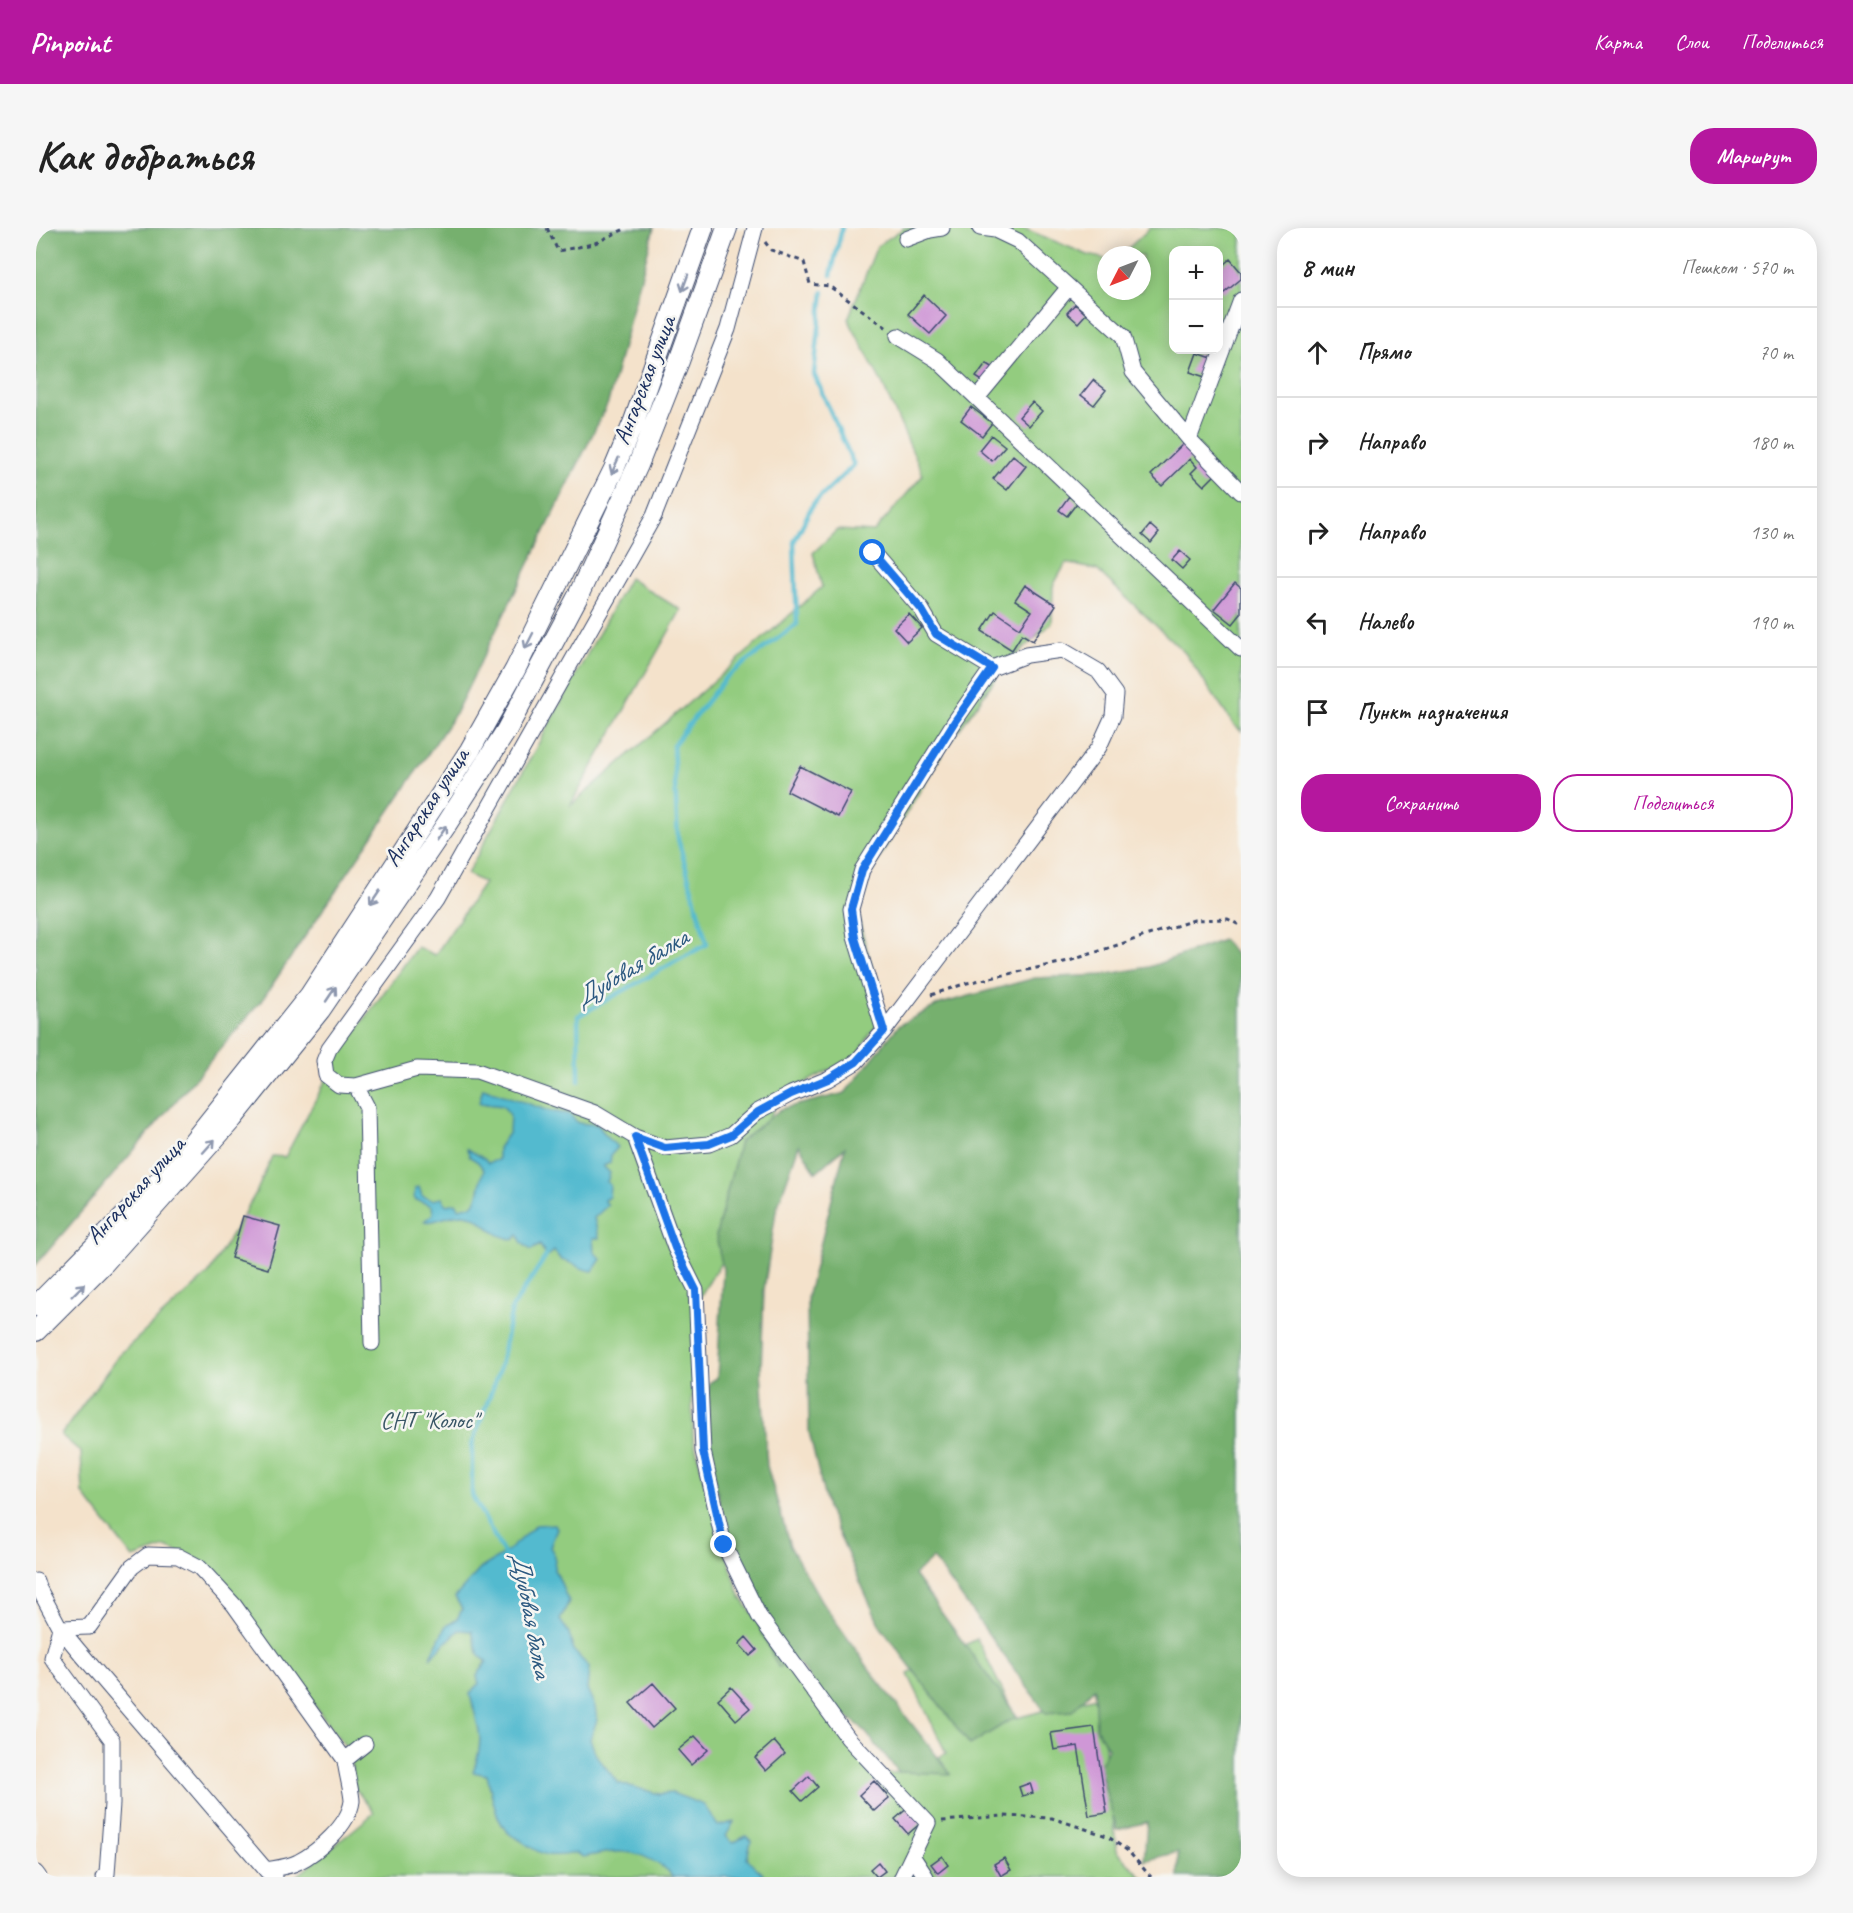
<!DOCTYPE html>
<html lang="ru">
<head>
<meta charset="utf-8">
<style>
  body { margin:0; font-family:Caveat,sans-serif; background:#f6f6f6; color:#222 }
  .controls { position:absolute; right:18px; top:18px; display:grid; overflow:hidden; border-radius:12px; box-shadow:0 3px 15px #0003 }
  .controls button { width:54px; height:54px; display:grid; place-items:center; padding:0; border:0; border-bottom:2px solid #e0e0e0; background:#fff; color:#222; font:30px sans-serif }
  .compass { position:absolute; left:1061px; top:18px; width:54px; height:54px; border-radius:50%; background:#fff; box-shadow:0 3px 15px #0003; rotate:228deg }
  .stop { position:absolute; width:18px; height:18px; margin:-14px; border:4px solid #1a73e8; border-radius:50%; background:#fff }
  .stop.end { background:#1a73e8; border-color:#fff; box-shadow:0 2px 6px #0008 }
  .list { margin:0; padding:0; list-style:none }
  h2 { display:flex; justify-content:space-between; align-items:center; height:78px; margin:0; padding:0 24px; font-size:26px }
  h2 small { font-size:20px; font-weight:400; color:#767676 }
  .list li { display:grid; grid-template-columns:39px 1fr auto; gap:18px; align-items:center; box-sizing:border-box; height:90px; padding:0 24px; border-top:2px solid #e0e0e0 }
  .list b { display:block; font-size:22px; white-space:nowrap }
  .list em { font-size:20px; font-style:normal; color:#767676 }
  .actions { display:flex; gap:12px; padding:18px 24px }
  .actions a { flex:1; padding:14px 0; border:2px solid #b5179e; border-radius:24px; text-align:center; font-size:21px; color:#b5179e }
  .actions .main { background:#b5179e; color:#fff }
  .icon { flex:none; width:33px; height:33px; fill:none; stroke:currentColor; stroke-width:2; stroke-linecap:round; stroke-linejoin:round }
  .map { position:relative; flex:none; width:1205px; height:1649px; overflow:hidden; border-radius:24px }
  header { display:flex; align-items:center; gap:36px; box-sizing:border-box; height:84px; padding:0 30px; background:#b5179e; color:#fff }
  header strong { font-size:28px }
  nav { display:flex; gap:33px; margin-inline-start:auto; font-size:21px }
  .intro { display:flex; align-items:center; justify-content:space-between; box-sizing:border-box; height:144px; padding:0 36px }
  h1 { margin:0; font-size:42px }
  .button { padding:15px 27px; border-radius:24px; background:#b5179e; color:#fff; font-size:21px; font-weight:700 }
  main { display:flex; gap:36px; padding:0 36px }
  aside { flex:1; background:#fff; border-radius:24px; box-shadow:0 3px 15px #0003 }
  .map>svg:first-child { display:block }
  .green { fill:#93cc7f; stroke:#577e6e; stroke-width:1.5; fill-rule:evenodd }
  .forest { fill:#76b06e; stroke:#487066; stroke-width:1.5 }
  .water { fill:#52bacf; stroke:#367496; stroke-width:1.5 }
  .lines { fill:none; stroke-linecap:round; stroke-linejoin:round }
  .stream { stroke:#52bacf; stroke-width:4.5 }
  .building { fill:#cf97d6 }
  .minor-casing { stroke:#3c4a6e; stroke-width:17 }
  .major-casing { stroke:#3c4a6e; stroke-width:22 }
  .path { stroke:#3c4a6e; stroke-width:3; stroke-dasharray:4.5 4.5; stroke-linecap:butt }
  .minor { stroke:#fff; stroke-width:15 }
  .major { stroke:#fff; stroke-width:20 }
  .oneway { stroke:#8d97ae }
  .route { stroke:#1a73e8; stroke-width:8 }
  .labels { text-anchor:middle; stroke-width:5; stroke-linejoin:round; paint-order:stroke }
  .street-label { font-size:24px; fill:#1b2f5e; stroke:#f6f6f2 }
  .park-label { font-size:24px; fill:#395666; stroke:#f6f6f2 }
  .water-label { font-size:26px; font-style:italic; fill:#2c5980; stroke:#f6f6f2 }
</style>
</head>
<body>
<header>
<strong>Pinpoint</strong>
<nav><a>Карта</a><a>Слои</a><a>Поделиться</a></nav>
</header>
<div class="intro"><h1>Как добраться</h1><a class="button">Маршрут</a></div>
<main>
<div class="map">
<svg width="1205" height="1649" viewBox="0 0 1205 1649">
  <rect width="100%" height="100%" fill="#f6f6f2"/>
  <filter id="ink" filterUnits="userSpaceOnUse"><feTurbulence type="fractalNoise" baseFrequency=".0167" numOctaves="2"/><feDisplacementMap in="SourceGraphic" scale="12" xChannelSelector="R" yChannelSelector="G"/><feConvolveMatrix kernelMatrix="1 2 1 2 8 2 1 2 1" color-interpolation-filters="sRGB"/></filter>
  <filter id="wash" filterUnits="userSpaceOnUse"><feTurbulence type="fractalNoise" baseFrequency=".008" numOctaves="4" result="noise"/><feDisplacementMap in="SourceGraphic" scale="24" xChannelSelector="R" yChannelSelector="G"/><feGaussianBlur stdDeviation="1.35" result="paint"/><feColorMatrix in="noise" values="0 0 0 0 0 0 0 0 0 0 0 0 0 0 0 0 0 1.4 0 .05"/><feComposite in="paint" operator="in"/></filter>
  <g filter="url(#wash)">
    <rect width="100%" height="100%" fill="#f4e2cb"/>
    <path class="green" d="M868,0H987L1052,27L1070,31V63H1106V27H1085L1114,0H1205V503L1197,496L1149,425L1061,342L1030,335L1017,358L1016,395L969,437L906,526L833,647L822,689L849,788L834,806L822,827L746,867L714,923L691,1025L658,1078L662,1130L656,1170L657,1209L674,1275L704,1368L759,1447L840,1547L881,1542L910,1525L872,1446L941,1411L980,1490L1067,1467L1068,1511L1081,1623L1106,1649H260L338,1585L319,1560L313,1523L172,1337L152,1327L129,1319L97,1330L47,1266L45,1224L25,1207L83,1127L173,1045L220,965L236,928L249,929L306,822L381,719L399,727L448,655L431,646L593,350L645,382L534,578L786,359L777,325L801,302L838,304L887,247L846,155L812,91L841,18ZM1138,22H1182V122H1138Z"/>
    <path class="forest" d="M0,0H618L572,175L419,486L226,772L0,1037Z
      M1187,712L1205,733V1649H1142V1624L1108,1633L1111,1594L1081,1602L1063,1539L1072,1520L1060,1500L1058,1460L1036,1483L1010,1485L897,1330L878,1347L981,1488L934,1517L844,1398L791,1280L773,1204L771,1070L809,919L780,944L763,917L740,983L728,1062L725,1142L731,1238L754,1318L786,1374L839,1449L915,1546L863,1544L825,1499L792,1475L762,1435L742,1439L723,1399L693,1314L671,1219L673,1155L681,1150L687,1042L680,1007L704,913L745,881L809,865L863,797L904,776L999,750L1066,747L1113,739Z"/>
    <path class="water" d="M447,860L513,883L533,886L542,895L562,897L572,911L582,919L575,927L574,935L567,938L574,945L571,954L574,957L573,969L568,972L572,977L558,990L563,1010H557L558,1024L565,1031L557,1043C543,1042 538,1034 525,1032L518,1023L511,1029L504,1017L495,1022L486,1015L482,1006L478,1012C472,1010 465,1009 460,1005C449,999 443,987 428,986C414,985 401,996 388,993L397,986L396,978L378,971L379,960L383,959L386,968L396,972L406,970L411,977L420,975L423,980L437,977C445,967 443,954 448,942L442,934L434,929L431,921L449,931L452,935L462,932V920L473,904L474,887L467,878L443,875Z
      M519,1296L521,1301L514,1319L519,1328L518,1342C526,1352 526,1363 533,1373L524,1392L533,1405L537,1422L553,1439L551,1461L559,1479L561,1492L554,1511L560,1527L582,1555L623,1566L636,1565L668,1577L682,1598L698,1594L690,1608L697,1615L710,1608L715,1613L711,1631L727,1646L724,1649H636C633,1642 629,1640 622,1636C597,1619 576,1623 547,1629L540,1625C514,1629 509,1630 487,1614C484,1611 479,1610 475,1607C459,1595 456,1565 451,1547L437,1544C450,1507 442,1502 434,1466L443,1456L441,1448L451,1433L443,1428L436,1403L423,1402L394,1430L409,1399L421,1391L426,1381L419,1369L445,1340L468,1326L500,1297Z"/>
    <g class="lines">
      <path class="stream" d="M795,47L806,0
        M543,853L542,788L671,716L642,611L637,517L690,449L761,396L758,314L777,276L818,237L778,146L787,64
        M468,1331V1326L436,1267V1216L463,1143L476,1080L512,1025"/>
    </g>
    <g id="blocks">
      <path class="building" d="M1194,31L1205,44V51L1188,65L1182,58V41Z
        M888,67L910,88L894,106L872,86Z
        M1039,76L1050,86L1042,95L1031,85Z
        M1161,125L1179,131L1172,150L1154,144Z
        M950,135L961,142L951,156L940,149Z
        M1057,152L1070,162L1058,177L1045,167Z
        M996,174L1006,183L993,198L983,189Z
        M935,179L956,195L946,208L925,192Z
        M955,207L969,218L956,233L943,222Z
        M1149,214L1180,246L1168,258L1155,245L1161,239L1154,231L1126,258L1115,247Z
        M977,227L990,238L971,262L957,251Z
        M1033,268L1041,275L1031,288L1023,282Z
        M1114,297L1123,305L1115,315L1106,307Z
        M1144,323L1154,332L1146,341L1136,332Z
        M1199,355L1205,360V386L1197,396L1178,381Z
        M989,357L1020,377L997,413L986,406L976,422L946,403L959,383L984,400L996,383L979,372Z
        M873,386L886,400L871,414L858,400Z
        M764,538L815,564L802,589L751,563Z
        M207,988L244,998L232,1041L195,1030Z
        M710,1409L721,1422L714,1428L703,1416Z
        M617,1455L639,1480L616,1500L594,1475Z
        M695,1459L714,1480L700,1492L682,1471Z
        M1058,1499L1071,1585L1053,1588L1042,1518L1018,1522L1015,1505Z
        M659,1508L672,1522L655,1537L642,1522Z
        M738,1513L749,1526L730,1543L719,1530Z
        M773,1548L782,1559L766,1573L757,1563Z
        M838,1553L853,1570L838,1583L823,1567Z
        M994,1555L997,1565L986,1568L983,1559Z
        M874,1578L887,1593L872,1606L859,1591Z
        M906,1628L912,1637L902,1645L895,1636Z
        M968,1630L975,1642L965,1648L958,1636Z
        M842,1634L849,1643L841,1649L834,1641Z"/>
    </g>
  </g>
  <g filter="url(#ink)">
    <use href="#blocks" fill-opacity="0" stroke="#3c4a6e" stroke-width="1.5"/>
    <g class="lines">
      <defs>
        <path id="minor" d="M719,0L692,101L618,288L402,670L293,821L288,833L290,847L303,857L320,858L381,841L441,843L559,885L599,909L629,920L673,916L695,907L721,884L755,866L792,851L820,834L848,803L1063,519L1077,488L1079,466L1062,443L1026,422L990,427L956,440L919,493L826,642L815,681L819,709L848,803
          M944,0L959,2L982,13L1087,108L1097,144L1153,211
          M870,11L894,2L906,0
          M1205,72L1153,211L1205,264
          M862,108L901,132L1205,421
          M941,170L1033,59
          M837,325L886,382L900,406L956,440
          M320,858L331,879L336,1115
          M599,909L639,1020L660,1062L667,1223L688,1317L723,1388L812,1510L892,1595L866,1649
          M0,1353L2,1359L24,1400L42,1422L230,1642L238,1649
          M877,1629L890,1649
          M230,1642C240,1640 253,1639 262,1634C282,1624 313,1597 316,1573C316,1565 310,1543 309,1532
          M0,1645L3,1649
          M68,1649L71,1646L76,1576V1512L16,1430L24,1400L53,1399L96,1339L112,1327L142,1328L163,1339L198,1377L309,1532L329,1516"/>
        <path id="major" d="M0,1078L136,940L274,767L434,522L479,442L578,241L598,193L667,0
          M0,1103L68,1035L197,890L284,782L410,597L470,503L542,368L602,237L643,133L691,0"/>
      </defs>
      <use href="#minor" class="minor-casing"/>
      <use href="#major" class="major-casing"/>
      <path class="path" d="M511,0L522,23L557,16L591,0
        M729,14L735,22L768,34L774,56L793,58L851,100
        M895,767L931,755L1033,733L1158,692L1192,691L1205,698
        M906,1593L967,1588L1016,1590L1071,1608L1092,1623L1115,1649"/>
      <use href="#minor" class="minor"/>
      <use href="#major" class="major"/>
    </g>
    <defs><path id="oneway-shaft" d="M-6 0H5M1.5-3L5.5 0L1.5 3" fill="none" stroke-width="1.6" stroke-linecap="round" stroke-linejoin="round" transform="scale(1.5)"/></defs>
    <g class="oneway">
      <use href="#oneway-shaft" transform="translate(649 55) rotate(110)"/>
      <use href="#oneway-shaft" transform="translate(579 238) rotate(114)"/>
      <use href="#oneway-shaft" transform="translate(493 413) rotate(117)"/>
      <use href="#oneway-shaft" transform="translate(405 605) rotate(-56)"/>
      <use href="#oneway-shaft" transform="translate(339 670) rotate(124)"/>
      <use href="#oneway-shaft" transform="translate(295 766) rotate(-56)"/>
      <use href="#oneway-shaft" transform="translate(173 918) rotate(-48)"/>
      <use href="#oneway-shaft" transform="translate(42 1062) rotate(-45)"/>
    </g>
  </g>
  <g class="lines" filter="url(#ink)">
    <path class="route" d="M688,1317L667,1223L660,1062L639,1020L599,909L629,920L673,916L695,907L722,884L755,866L792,851L820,834L848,803L819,710L815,681L826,642L919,493L956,440L900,406L886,382L837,325"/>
  </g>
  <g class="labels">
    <g class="street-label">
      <text transform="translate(608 152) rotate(-69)" y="8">Ангарская улица</text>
      <text transform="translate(390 579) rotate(-57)" y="8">Ангарская улица</text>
      <text transform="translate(99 962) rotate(-48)" y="8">Ангарская улица</text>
    </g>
    <g class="park-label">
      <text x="393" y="1200">СНТ "Колос"</text>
    </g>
    <g class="water-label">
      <text transform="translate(595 739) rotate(-31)" y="9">Дубовая балка</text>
      <text transform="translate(496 1387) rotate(79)" y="9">Дубовая балка</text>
    </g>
  </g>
</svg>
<div class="controls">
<button>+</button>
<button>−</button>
</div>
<svg class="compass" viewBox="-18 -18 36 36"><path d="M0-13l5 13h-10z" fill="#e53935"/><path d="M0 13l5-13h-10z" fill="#767676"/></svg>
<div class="stop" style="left:837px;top:325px"></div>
<div class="stop end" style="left:688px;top:1317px"></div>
</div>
<aside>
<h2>8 мин<small>Пешком · 570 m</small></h2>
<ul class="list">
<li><svg class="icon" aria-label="ahead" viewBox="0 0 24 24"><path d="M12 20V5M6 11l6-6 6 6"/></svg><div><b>Прямо</b></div><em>70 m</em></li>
<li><svg class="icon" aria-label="right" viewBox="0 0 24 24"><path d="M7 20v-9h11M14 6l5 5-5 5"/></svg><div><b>Направо</b></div><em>180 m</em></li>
<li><svg class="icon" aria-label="right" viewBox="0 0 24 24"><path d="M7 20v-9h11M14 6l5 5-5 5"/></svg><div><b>Направо</b></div><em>130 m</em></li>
<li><svg class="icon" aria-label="left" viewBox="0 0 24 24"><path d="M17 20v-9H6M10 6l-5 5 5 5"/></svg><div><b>Налево</b></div><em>190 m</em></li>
<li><svg class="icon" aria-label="arrive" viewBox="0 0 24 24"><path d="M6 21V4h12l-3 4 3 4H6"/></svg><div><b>Пункт назначения</b></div></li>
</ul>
<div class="actions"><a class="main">Сохранить</a><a>Поделиться</a></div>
</aside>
</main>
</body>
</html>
